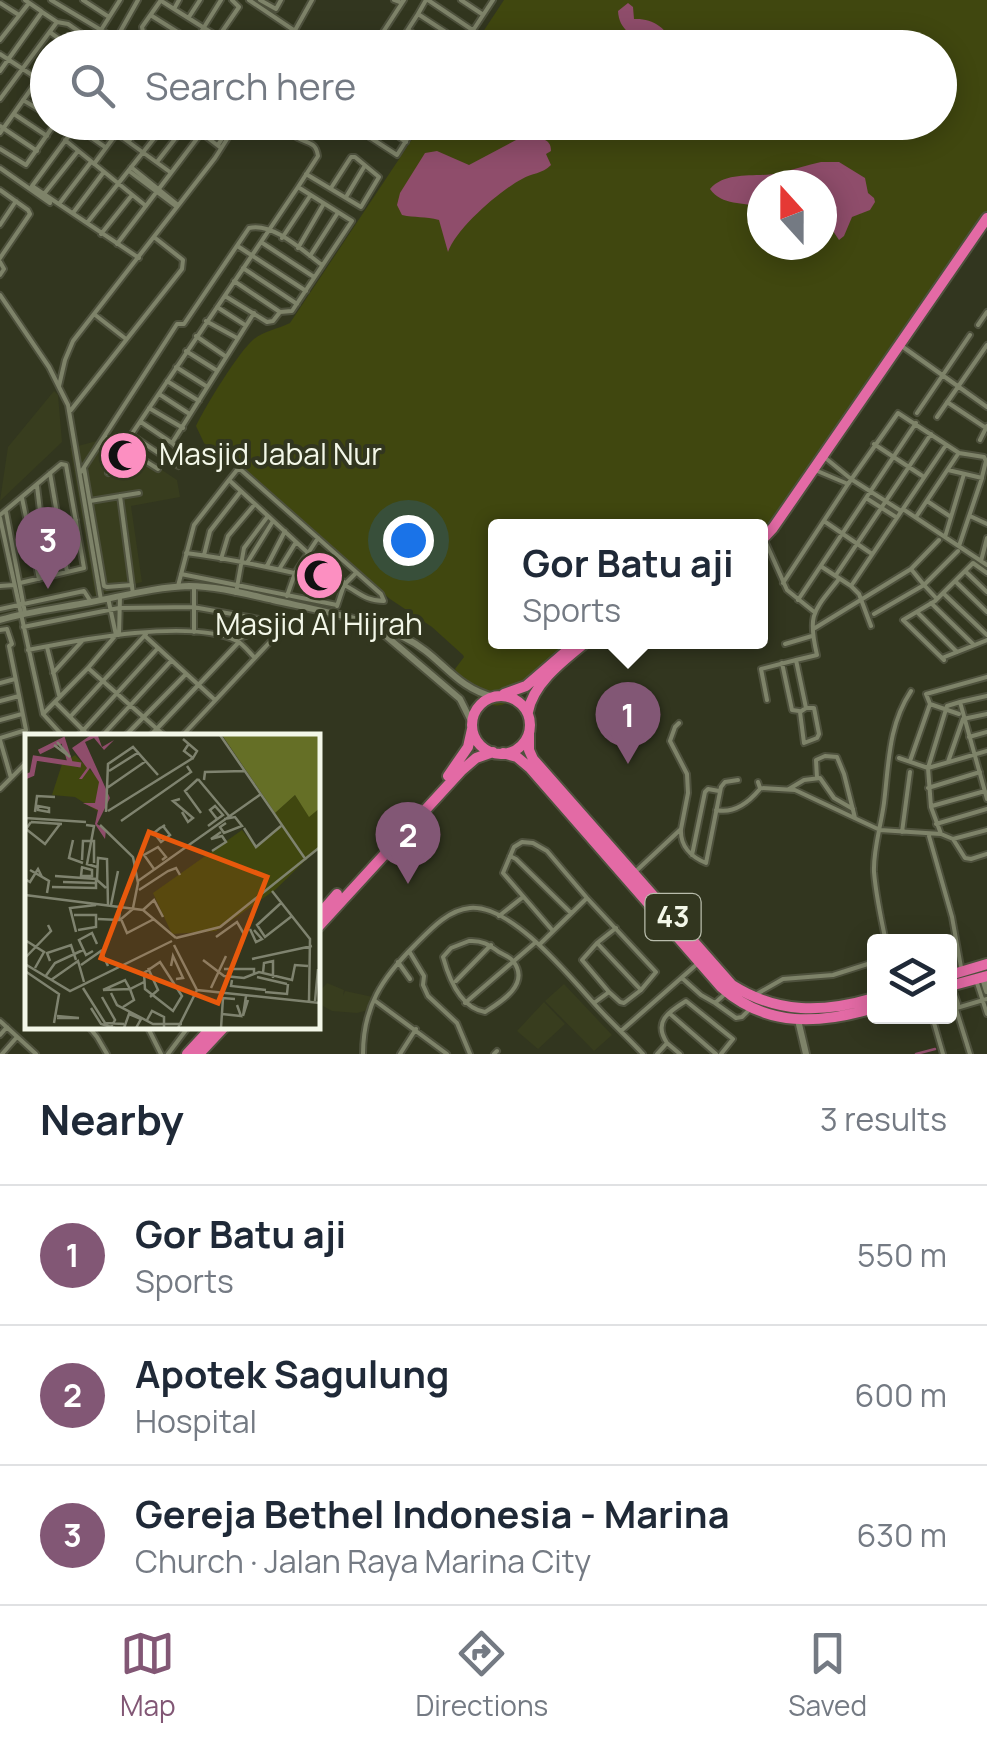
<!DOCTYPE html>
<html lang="en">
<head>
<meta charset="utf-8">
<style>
  body { margin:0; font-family:Manrope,sans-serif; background:#f2f2f3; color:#1f2937 }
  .controls { position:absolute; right:30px; bottom:30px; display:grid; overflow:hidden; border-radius:10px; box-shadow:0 5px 25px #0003 }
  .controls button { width:90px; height:90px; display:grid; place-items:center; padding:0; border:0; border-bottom:2px solid #e0e1e3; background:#fff; color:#1f2937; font:50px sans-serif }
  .compass { position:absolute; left:747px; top:170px; width:90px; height:90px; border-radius:50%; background:#fff; box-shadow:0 5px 25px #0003; rotate:339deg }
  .you { position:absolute; left:408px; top:540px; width:35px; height:35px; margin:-25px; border:8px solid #fff; border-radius:50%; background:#1a73e8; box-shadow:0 0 0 15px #1a73e833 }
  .badge { display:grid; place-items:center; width:65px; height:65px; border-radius:50%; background:#825775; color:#fff; font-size:32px; font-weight:700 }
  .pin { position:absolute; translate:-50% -82px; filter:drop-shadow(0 2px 5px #0008) }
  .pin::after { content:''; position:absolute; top:52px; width:35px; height:30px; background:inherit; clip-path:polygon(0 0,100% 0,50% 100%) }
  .popup { position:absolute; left:488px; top:519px; width:280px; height:130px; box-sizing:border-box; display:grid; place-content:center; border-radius:10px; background:#fff; filter:drop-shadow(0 2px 8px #0005); font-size:32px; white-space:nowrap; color:#747a83 }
  .popup b { font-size:38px; color:#1f2937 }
  .popup::after { content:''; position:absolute; left:50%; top:100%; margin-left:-20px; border:20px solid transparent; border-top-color:#fff }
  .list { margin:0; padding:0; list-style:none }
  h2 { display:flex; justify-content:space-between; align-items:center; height:130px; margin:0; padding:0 40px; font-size:42px }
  h2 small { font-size:32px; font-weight:400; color:#747a83 }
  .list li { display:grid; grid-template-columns:65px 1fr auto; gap:30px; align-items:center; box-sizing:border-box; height:140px; padding:0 40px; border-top:2px solid #e0e1e3 }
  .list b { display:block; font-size:38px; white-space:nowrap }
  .list p { margin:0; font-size:32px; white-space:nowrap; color:#747a83 }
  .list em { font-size:32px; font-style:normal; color:#747a83 }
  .icon { flex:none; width:55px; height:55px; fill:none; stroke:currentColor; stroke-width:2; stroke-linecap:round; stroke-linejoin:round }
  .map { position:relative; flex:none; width:987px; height:1054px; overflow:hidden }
  .search { position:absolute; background:#fff; box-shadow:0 5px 25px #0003; left:30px; right:30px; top:30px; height:110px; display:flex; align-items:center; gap:25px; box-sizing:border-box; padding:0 35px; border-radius:55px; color:#747a83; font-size:38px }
  .sheet { height:550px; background:#fff }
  nav { display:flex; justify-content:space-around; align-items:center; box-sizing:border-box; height:140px; border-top:2px solid #e0e1e3; background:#fff; font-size:28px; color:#747a83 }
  nav a { display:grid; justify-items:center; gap:5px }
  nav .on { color:#825775 }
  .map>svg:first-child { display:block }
  .built { fill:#383d1e }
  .green { fill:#40470f; fill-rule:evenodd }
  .water { fill:#8f4d6b }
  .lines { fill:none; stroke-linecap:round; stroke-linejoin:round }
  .stream { stroke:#8f4d6b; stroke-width:2.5 }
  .street-casing { stroke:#4e513d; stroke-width:8 }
  .secondary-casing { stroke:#4e513d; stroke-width:10 }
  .highway-casing { stroke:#4e513d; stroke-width:14 }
  .street { stroke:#7e8369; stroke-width:4 }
  .secondary { stroke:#7e8369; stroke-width:6 }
  .highway { stroke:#e36aa5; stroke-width:10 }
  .labels { text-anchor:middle; stroke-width:8; stroke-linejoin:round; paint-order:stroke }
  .shield { fill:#32361f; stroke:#b9bdac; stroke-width:2.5 }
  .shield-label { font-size:28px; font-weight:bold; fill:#f3f7e8 }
  .poi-label { font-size:30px; fill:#f3f7e8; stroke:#32361f; text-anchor:start }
  .inset-river { fill:none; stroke:#8f4d6b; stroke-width:5 }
  .inset-road { fill:none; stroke:#7f836f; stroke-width:2.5 }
  .view { fill:#e8590c; fill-opacity:0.15; stroke:#e8590c; stroke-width:5 }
  .inset-edge { fill:none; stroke:#f3f7e8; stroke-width:5 }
</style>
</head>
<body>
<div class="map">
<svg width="987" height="1054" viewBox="0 0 987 1054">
  <rect width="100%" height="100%" fill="#32361f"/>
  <path class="built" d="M54,391L58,395L62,442L0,501L8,447Z
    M112,437L177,480L180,497L131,506L142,582L95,595L70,448Z
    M327,983L344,990L343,996L345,991L373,997L368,1010L357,1013L332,1011L323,1006L318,1000V993Z
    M564,984L612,1035L594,1051L545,1001Z
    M544,1002L565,1024L538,1049L517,1031Z"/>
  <path class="green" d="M504,0H987V211L782,510L761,537L760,526H496V642H580C565,653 549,664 534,676C524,684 516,699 504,704C486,712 461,684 455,669L464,657L463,655L432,627L390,599L237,464L213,451L204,443L196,426C205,407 239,351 254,339C264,331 278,329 290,323L423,123L940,122V48L473,47ZM762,185H822V245H762Z"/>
  <path class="water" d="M628,3L633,7L634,19C652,18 668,28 674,47H646C634,35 619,31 618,11Z
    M541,138C548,141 551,143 551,151L546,154L551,165C542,174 532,173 522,179C499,191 456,229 448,252L439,220C425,216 415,218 402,215L397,205L400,193L425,153L437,151L469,165L516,140Z
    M821,162H839L865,178L868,193L874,198L875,202L870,210L852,217L844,236L839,240L833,231L822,227V185H762V207C743,202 722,206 710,189C727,170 757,178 781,173C794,169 807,165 821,162Z"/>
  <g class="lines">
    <path class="stream" d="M916,1054L935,1049"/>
    <defs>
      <path id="street" d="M25,0L41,11
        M51,0L116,39L138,0
        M83,0L109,17
        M179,0L174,9L236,48
        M249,0L295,31
        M260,0L276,9L281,0
        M394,0L402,3L404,0
        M426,0L418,14L464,44L493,0
        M428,0L474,31
        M461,0L482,14
        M163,2L174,9
        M0,3L19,15
        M152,16L203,48
        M189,17L200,0
        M101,30L120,0
        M408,30L435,48
        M51,33L72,48
        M219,36L239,7L232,0
        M155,39L169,48
        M0,40L29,3
        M377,41L388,48
        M150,48L155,39L143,32L142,27L161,0
        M191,48L221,0
        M285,48L312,0
        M376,48L374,46L402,3
        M396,48L418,14
        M0,54L38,79
        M0,71L42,12L57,22L68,24L103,48
        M0,99L57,22
        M23,100L48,115
        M14,114L47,136
        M79,122L32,186L139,258
        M101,122L170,172
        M187,122L221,148
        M346,122L397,155L418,122
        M378,122L406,142
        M280,124C285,129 291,135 298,138C309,144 316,142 318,156L298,187
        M0,126L37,151
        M76,127L105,147
        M0,133L48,65
        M203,133L210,122
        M65,140L146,206
        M129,141L143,122
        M218,145L232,122
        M0,149L26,165L56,122
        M157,162L185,126
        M94,164L125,122
        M131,167L178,205
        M0,168L50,203
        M129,171L177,207
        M306,174L361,207L379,177L355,157H351L331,188
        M0,190L28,210L30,214L0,258
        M44,194L78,151
        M346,197L364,167
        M59,204L91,162
        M73,213L103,173
        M87,223L167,122
        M0,225L16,201
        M101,234L132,195
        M282,238L310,196
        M261,242L314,277
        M117,244L199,136L179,122
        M239,247L306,291
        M298,248L323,205
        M310,256L337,214
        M0,262L4,269L0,275
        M243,268L297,304
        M234,281L280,312
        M0,295L49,367L68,405L101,600
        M217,307L245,325
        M94,314L126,339
        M206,321L237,338
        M978,325L987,312
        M196,336L225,356
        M903,347L987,407
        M186,351L216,370
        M176,367L206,386
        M167,381L199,401
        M59,386L65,360L73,341L215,158L238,122
        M159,394L188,413
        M947,402L986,428
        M149,408L183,428
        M71,410L182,269L183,260L154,237
        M917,413L970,335
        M937,417L987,345
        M141,422L172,443
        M133,436L178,466C185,458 179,449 172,443L254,313
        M105,437L123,447L298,187L352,221L292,311L280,312L273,321L267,322L225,296
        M980,440L987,426
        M874,444L924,477
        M823,456L851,479L901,511
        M84,468L104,586L107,587L132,585
        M815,470L848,484
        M948,470L982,478L959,546
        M81,472L177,324H184L249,228C273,222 303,251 322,265
        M50,473L67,572
        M108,473L123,447L158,469
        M37,486L40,511
        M120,496L133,594
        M22,498L39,579
        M866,498L896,517
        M90,501L139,493
        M927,501L951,517
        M903,509L987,565
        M6,512L25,613
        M0,515L61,464L66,465L84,568L20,583
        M970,516L987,524
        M916,517L958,454
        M0,518L43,714
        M824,521L872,554
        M29,532L76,520
        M945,537L964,474
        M766,543L787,590L813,611
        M33,546L62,539
        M186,553C225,558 264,566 303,575C315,578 330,580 342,584C358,591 364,601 384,601L381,594L241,470H237L229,480
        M204,555L210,531L241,491
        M221,559L228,536L255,504
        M981,561L987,538
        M36,563L64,556
        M247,563L273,521
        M267,566L285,531
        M822,567L851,586L946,445
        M280,568L296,542
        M965,571L987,592
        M181,574L337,605
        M836,575L931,434
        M955,581L987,612
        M783,583L848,484L898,413L959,453L984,457L986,461L982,477
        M0,586L14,585
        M178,586L194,525L229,480L307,552L345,583
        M851,586L859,594L871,626
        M236,593L244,548L268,516
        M943,593L987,635
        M287,596L295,573L318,538
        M937,599L924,585L958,551
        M798,600L916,423
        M931,603L974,645
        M337,606L344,585L356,573
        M0,609L84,591L91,602
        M917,612L957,652
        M874,614L924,585L911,569L939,540
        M244,616L238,635L240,638L246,636L257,619
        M23,627L119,608L193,607L282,623L283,628L182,736
        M815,628L911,569
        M0,630L7,629L12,644L9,646L26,730L0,738
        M194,632V586
        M119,635L120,596
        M145,636L215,700
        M785,644L812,636
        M47,647L59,695
        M28,650C79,640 190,618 237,641C243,644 249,652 254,657
        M942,658L987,640
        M944,660L903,620L935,601L973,563L987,573
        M782,663L792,710L799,711
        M88,668L165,736
        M53,673L83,640
        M0,683L15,679
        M987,696L960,702L987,799
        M767,700L761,669L796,660
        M0,701L19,696
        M55,702L89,736
        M806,708H814L819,734L817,738L804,743L800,712L806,708L796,660L817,655C807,613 814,611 839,579
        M959,714L930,704L926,694L987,677
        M70,717L146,634
        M963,719L987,714
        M0,720L22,714
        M63,736L43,714L88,668L116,635L108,598
        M78,736L158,648
        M102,736L171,661
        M125,736L186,674
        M150,736L239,642
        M969,737L987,732
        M0,740L11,778
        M899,758L928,768L947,706L960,702
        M910,761L930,704
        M948,762L963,719
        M817,778L816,760L825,756L837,757L844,774L855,818
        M758,782L760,788L795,790L880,830L941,834L953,839L987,830
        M928,788L980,772
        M0,789L28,761
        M789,789L804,780L820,778L834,798L853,809
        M932,806L985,791
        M716,810C734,814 748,803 759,790
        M936,824L987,809
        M681,829C680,846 691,857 706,863L721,787L725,782L738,780
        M902,832L910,772
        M941,834L931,807L928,768L987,751
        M929,836L952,917L961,967
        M953,839L965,858L971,859L987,854
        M692,855L705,792L708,789L719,791
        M510,856L516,859L571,913
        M634,873L681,829L688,793L687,774L670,741L675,727L679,723
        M499,916L523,897
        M553,931L503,873L514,847L522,842L533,843L547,851L587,898L656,972L641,990L624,1003L620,1002L609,992
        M469,941C482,940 489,945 499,952C504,955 510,957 513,961C531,984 501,1002 485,1012C461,1008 449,979 443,957L451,948Z
        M886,942C881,919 876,896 874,872C873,850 881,826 884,803C889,763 888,726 911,691
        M597,943L641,990
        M540,944L586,899
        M409,951L424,976L423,985L428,996L457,1023L470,1054
        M398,962L410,979
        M682,978L701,995L715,1003L725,994
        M976,980L987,1014
        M456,981L491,945
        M953,989L958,1004L956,1009
        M755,995L783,979L833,975L874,962
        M950,998L952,1006L956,1009L970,1054
        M374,1000L447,1054
        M465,1003L536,942
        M594,1003L609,992L582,960L597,943L616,928
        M715,1003L736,1018L742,1017L752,1007
        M950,1010L987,999
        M669,1013L716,1054
        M932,1016L943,1054
        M0,1021L36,1054
        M88,1026L97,1037L107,1054
        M147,1026L161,1054
        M621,1031L696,965
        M0,1035L7,1027
        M667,1043L680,1054
        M2,1054L17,1037
        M168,1054L189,1026
        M363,1054C363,1007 382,978 414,946C429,931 447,910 470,908C513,904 573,981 600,1010C614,1025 629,1039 643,1054
        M400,1054L416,1029
        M494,1054L497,1051
        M657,1054L667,1043C653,1022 668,1012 686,1001L733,1039L721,1054"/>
      <path id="secondary" d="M0,620C30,611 60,608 91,602C123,596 156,587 189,586C216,586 246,594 273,600C317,610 364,618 405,638C441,655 453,687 494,697
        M379,630L460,699L472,723
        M983,978L987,991
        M798,1020L806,1054"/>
      <path id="highway" d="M760,542L773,528L987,218
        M504,694L526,686L577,642
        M472 725a29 29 0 1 1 58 0a29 29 0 1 1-58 0Z
        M528,712C533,683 564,660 586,642
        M529,733V750L533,759L732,985C778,1014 823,1013 874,998
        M503,753L517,757L530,768L721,987C767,1028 820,1024 874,1008
        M448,776L468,747L472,729
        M318,916L337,894
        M318,927L461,771L476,758L493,752
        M950,975L987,964
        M950,986L987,976
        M187,1054L213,1026
        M199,1054L225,1026"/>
    </defs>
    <use href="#street" class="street-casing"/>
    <use href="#secondary" class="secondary-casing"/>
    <use href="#highway" class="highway-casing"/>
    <use href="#street" class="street"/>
    <use href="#secondary" class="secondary"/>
    <use href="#highway" class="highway"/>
  </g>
  <defs>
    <symbol id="mosque-disc" viewBox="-11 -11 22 22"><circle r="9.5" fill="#fc8fc1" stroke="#32361f"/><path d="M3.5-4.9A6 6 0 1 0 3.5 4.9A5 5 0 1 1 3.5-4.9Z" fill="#111"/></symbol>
  </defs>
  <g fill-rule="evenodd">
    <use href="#mosque-disc" x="96" y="428" width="55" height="55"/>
    <use href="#mosque-disc" x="292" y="548" width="55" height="55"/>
  </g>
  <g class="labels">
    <rect class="shield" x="645.5" y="894" width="55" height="46" rx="8"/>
    <g class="shield-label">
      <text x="673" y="927">43</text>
    </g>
    <g class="poi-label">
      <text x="159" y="465">Masjid Jabal Nur</text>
      <text x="319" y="635" text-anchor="middle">Masjid Al Hijrah</text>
    </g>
  </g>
  <g transform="translate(25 734)">
    <rect width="295" height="295" fill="#32361f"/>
    <path d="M50,21L73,44L79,69L72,77L50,63L27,61L37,30ZM270,61L284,82L295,74V112L250,156L191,197L147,200L128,159L217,96L230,113L257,92L250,79Z" fill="#40470f"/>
    <path d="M197,1H295V74L284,83L270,61L250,79Z" fill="#656f26"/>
    <path d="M66,1L73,2L77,13L89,6L79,16L69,4L60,8L85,64L72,90L81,96L80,105L70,90L73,76L58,69H70L74,48L65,34L57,45H54L62,34L47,14Z" fill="#8f4d6b"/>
    <path class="inset-river" d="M14,18L38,6L45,28M0,43L7,40L10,24L56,31"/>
    <path class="inset-road" d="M195,1L281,126M158,5L172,17L168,24L159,17L163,11M29,11L45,23L32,8M84,37L114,18M173,45L204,82M173,45L160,57L176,79M179,46L180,38L220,37M82,54L121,27M155,65L148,67L168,84L163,88L157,78M13,72L24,74V78L13,76ZM83,77L168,24M10,78L12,62L30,63M81,78L83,30L108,13L133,41M0,84L61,88M199,85L210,83L217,92L199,99L195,93L201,89M96,87L166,38L162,32M6,88L1,95L20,110L35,90M6,88L37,90M61,91L69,92L62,130L72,133M75,91L108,123L113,149L108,174M138,92L145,101L136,108L129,99L135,94L137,93L140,91M183,92L191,86L198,81L190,72L185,76L192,85M219,94L231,113L256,92M48,106L44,124L58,129M187,117L201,108L197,102L186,105L196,98M57,126L58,107H69V129M56,133L67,136V142H56L57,133M129,135L119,121L133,113L141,123L137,126M5,136L24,147L22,159M0,145L5,148L13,135L17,143M113,147L236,60M38,148L70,149M27,153L71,154V145L30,142M81,154L72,146L73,124L82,125L83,171M114,156L143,137L151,134L155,141M247,157L285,205L284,267M0,161L118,176L151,204M256,169L232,191L240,203L267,182M86,171L93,137M109,174L96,185L102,199L129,185M118,176L129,166L138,183M49,181H71V193L53,196M73,185L94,186L95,175M225,195L231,208L237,205L229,196M51,198L45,174L71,171M191,203L212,188L219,200M151,204L195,193L295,113M0,206L19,218L10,234M149,211L172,256L295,269M68,217L61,221L54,206L67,199L72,210M0,224L26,197L23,191M227,225L287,212M178,226L199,242L219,244L234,238L267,246L270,231L283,232M25,227L22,219L46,211L51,226M135,228L157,262L148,277L120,255L119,239ZM0,230L45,257L147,207M56,231L76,217L83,232M146,232L148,222L158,244L151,245M123,234L133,256L125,263M199,235H229V240M0,237L34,260L29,289M238,239L239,229L248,227V244M20,243L30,229L58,216M232,243L262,250M26,246L53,227L59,248M207,246L206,252L241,256M58,254L80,289L99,290M186,254L201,222M78,256L105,255L109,266L98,273M78,256L100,246L105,255L119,248M240,258L262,260L263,250M86,259L92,271L128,290H157M221,262L218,282L223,266M77,263L90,286L86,293M290,267L293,235M66,274L76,290L90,294M197,280L216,282L212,271M32,284H54L32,282M122,286L127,277L139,283V293M99,294L104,280L116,285L111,294M153,294L172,256M196,294L198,264L210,265"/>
    <path class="view" d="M124,98L242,143L193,269L76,224Z"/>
    <rect width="295" height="295" class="inset-edge"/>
  </g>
</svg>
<div class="controls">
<button><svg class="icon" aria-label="layers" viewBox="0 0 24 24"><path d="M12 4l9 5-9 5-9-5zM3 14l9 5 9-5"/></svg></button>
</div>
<svg class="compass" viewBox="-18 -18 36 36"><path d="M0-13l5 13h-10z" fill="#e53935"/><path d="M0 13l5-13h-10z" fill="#747a83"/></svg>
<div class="you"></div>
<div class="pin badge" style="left:628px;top:764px">1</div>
<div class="popup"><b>Gor Batu aji</b>Sports</div>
<div class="pin badge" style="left:408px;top:884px">2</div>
<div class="pin badge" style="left:48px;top:589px">3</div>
<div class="search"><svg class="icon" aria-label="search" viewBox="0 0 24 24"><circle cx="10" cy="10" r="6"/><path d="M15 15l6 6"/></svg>Search here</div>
</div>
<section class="sheet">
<h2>Nearby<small>3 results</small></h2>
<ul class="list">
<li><span class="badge">1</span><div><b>Gor Batu aji</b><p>Sports</p></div><em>550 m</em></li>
<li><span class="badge">2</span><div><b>Apotek Sagulung</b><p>Hospital</p></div><em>600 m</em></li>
<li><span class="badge">3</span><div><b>Gereja Bethel Indonesia - Marina</b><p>Church · Jalan Raya Marina City</p></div><em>630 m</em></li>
</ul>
</section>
<nav>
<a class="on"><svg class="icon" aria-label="map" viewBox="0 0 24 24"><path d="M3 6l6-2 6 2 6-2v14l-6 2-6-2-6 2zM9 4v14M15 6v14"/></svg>Map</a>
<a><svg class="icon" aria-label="directions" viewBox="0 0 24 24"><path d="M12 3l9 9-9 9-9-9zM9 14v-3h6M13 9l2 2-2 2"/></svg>Directions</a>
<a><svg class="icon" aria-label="saved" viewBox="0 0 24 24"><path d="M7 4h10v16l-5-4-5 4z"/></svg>Saved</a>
</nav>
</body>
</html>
